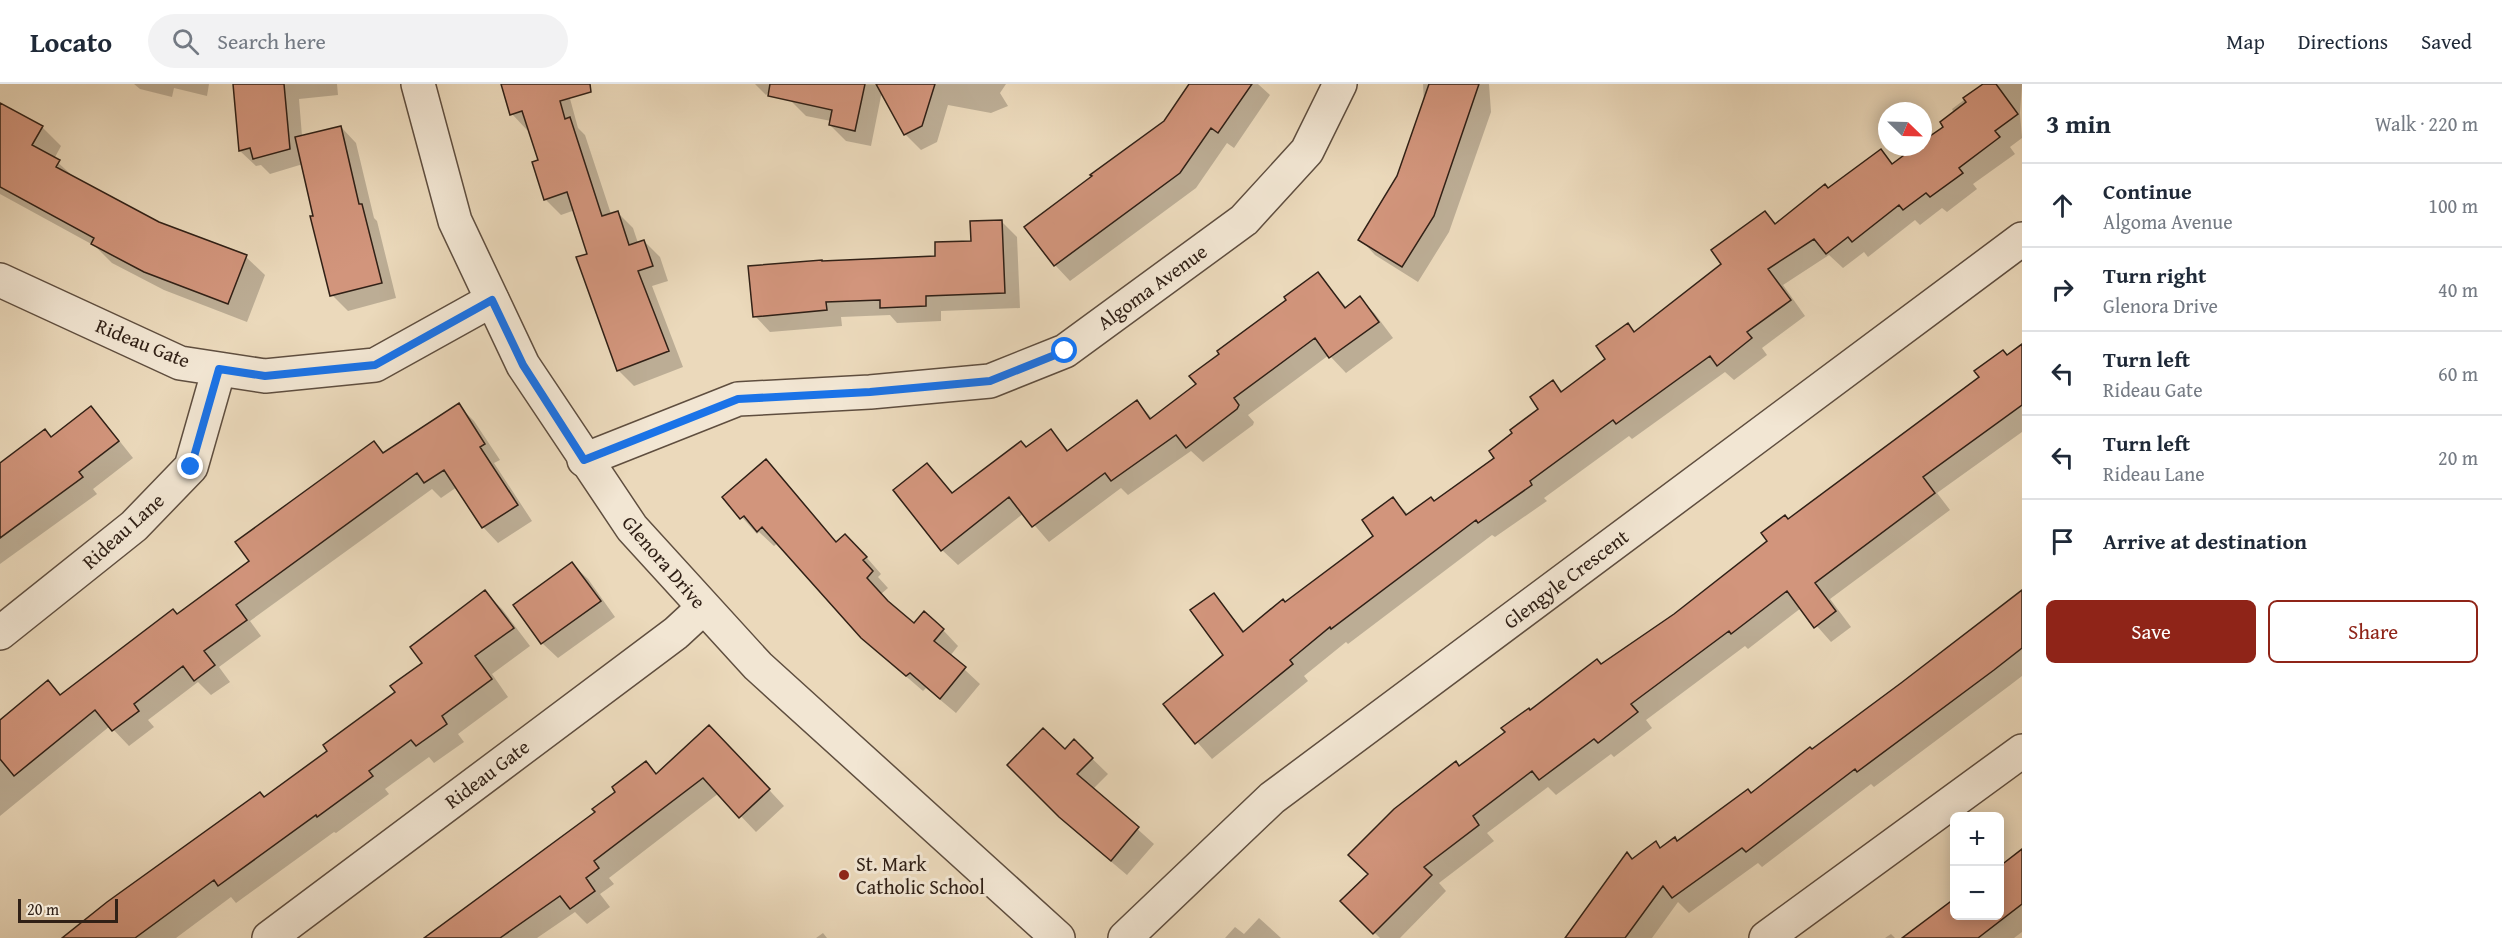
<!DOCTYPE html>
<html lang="en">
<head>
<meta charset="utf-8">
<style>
  body { margin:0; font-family:"Gentium Book Plus",serif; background:#f2f2f3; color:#1f2937 }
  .controls { position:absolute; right:18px; bottom:18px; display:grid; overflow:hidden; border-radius:9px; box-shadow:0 3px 15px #0003 }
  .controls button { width:54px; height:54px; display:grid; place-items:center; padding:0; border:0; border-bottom:2px solid #e0e1e3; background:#fff; color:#1f2937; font:30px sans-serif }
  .compass { position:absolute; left:1878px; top:18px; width:54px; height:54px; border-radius:50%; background:#fff; box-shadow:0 3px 15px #0003; rotate:113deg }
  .scale { position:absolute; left:18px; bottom:15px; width:100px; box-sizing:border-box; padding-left:6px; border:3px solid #302016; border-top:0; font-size:16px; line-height:21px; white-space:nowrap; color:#302016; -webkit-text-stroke:4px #f2e6d3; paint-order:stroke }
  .stop { position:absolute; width:18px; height:18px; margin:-14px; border:4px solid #1a73e8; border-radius:50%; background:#fff }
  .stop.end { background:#1a73e8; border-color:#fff; box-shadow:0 2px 6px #0008 }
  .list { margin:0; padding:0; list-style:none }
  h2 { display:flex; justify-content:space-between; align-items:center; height:78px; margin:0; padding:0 24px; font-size:26px }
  h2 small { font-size:20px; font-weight:400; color:#747a83 }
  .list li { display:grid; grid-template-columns:39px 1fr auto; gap:18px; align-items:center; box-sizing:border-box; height:84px; padding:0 24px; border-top:2px solid #e0e1e3 }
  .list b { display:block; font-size:22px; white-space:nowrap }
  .list p { margin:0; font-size:20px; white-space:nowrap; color:#747a83 }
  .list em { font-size:20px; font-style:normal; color:#747a83 }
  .actions { display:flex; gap:12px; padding:18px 24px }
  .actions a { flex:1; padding:14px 0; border:2px solid #8f2418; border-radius:9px; text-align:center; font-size:21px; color:#8f2418 }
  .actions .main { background:#8f2418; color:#fff }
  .icon { flex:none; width:33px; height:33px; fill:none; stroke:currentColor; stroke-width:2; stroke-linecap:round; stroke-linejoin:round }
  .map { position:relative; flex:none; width:2022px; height:854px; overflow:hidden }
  header { display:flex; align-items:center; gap:36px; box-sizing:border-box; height:84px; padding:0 30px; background:#fff; border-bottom:2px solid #e0e1e3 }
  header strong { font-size:28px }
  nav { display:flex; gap:33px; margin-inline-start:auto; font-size:21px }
  .search { width:420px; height:54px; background:#f2f2f3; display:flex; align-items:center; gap:15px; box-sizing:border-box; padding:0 21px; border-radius:33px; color:#747a83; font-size:22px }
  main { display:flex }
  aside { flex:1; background:#fff }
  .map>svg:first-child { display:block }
  .shadow { fill:#0003 }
  .building { fill:#d2957c; stroke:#302016; stroke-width:1.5 }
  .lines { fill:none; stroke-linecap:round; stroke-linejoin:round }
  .minor-casing { stroke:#5f4e3f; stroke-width:36 }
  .tertiary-casing { stroke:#5f4e3f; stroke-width:36 }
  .minor { stroke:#f2e6d3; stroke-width:33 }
  .tertiary { stroke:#f2e6d3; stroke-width:33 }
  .route { stroke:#1a73e8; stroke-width:8 }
  .poi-dot { fill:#8f2418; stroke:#f2e6d3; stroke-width:2 }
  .labels { text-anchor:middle; stroke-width:6; stroke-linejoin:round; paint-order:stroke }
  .street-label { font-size:20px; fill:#302016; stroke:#f2e6d3 }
  .poi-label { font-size:20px; fill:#302016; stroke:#f2e6d3; text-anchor:start }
</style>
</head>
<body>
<header>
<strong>Locato</strong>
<div class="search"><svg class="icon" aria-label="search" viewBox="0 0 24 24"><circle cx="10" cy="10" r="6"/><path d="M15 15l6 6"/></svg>Search here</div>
<nav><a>Map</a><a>Directions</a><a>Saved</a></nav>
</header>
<main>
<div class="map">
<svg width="2022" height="854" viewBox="0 0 2022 854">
  <rect width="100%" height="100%" fill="#ebd9bb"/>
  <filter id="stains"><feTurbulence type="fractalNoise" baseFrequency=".00333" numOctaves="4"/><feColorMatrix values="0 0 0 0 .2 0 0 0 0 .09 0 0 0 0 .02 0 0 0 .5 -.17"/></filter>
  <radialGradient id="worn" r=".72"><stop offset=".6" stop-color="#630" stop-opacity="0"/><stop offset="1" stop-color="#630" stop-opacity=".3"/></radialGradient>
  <path class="shadow" d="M134,0H209L207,12L174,4L172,13L140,5Z
    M234,0H337L338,11L299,15L302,52L341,43L356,59L374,134L377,137L396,214L348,227L332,211L303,80L270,90L261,81L256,82L240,67Z
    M503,0H566L578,44L585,51L611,130L617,128L633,144L638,159L644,157L660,173L668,197L652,202L683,283L634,302L618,286L589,171L575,126L561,131L545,115L540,77L530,45L527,46L512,30Z
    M755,0H777L766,11Z
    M794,0H1006L1000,9L1008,22L991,29L948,21L937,58L921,66L905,50L882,7L871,62L846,57L830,41L831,37L806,32L790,16Z
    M1191,0H1258L1270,11L1234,64L1227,59L1196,104L1070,197L1055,181L1165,38Z
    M1423,0H1489L1491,28L1449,148L1418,198L1375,171L1360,155L1399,93L1424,19Z
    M1985,0H2022L2020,29L2022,54L2010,63L2015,70L1973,100L1977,105L1947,128L1942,124L1920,141L1915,136L1868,173L1864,168L1843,184L1829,171L1783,201L1805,232L1762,264L1767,271L1734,296L1725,288L1632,355L1629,352L1544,414L1547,417L1495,453L1492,451L1348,560L1346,558L1304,592L1308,597L1212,675L1165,621L1225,571L1214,511L1245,548L1375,452L1393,415L1409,431L1434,418L1496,374L1540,325L1553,298L1563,308L1607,275L1628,241L1635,249L1723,181L1765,128L1777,141L1881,67L1894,81L1918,63H1923V59L1945,43L1954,29L1952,25Z
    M0,34L42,43L61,62L54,75L77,96L159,139L246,173L265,191L247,238L164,206L112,179L95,162L0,110Z
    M1001,137L1017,153L1020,224L941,227V237L897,239L890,231L841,233L842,242L770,248L755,232L937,174L973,158Z
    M1318,190L1347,224L1360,214L1375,230L1393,254L1346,289L1329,271L1248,331L1254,338L1253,341L1203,378L1191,367L1128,411L1121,404L1049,458L1024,429L958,481L942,466L927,381L953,409L1050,347L1069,367L1137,318L1153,335L1198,301Z
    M2022,262V348L1937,409L1950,426L1830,515L1851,543L1831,558L1801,524L1748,565L1745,562L1646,636L1652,644L1614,673L1611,670L1556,711L1548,703L1487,749L1494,757L1439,799L1446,807L1400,854H1380L1342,817L1370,790L1460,684L1507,649L1530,627L1674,531L1769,457L1789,437Z
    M458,321L474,337L500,376L494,379L532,437L498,459L483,443L457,403L441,414L432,405L250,537L261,552L219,583L230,598L211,611L198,598L148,636L154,643L129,662L110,642L0,732V638L48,598L62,612L252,477L374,359L384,370Z
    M91,324L106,340L133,374L93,405L97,410L0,480V381L52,354Z
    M766,377L837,459L861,467L881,490L878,493L888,504L881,510L893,523L914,541L943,546L958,562L950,572L980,600L956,629L926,604L923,607L879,569L778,459L774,462L759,448L757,450L724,413Z
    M572,480L588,495L615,533L558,574L542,559Z
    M485,508L502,525L530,562L492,590L508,613L458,650L464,658L434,679L429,673L385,705L389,710L336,749L334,748L236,819L231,813L176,854H64L329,668L397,608Z
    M2022,508V592L2009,602L1874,703L1871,700L1762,783L1758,779L1689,829L1678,818L1652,854H1567L1633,776L1656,759L1662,765L1678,758L1752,711Z
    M1074,657L1108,690L1093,705L1154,760L1127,791L1077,749L1009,681L1065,667Z
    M725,658L784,722L756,748L719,709L609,794L614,800L600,810L610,823L587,840L575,828L537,854H424L597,729L646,679L658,691Z
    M2022,767V848L2014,854H1905L1954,817V832H2000V784Z
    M1259,834L1281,854H1225L1235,843L1244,850Z
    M823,849L827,854H816Z
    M1891,850L1895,854H1885Z"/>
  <path class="building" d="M233,0H284L290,65L253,75L250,64L239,67Z
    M501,0H590L591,8L560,17L565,35L570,33L602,132L618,127L629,161L644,156L653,182L638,187L669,267L617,287L576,173L587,170L567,108L544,116L532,78L538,76L522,27L510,31Z
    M770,0H865L855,47L829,41L832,26L768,12Z
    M876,0H935L922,42L904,51Z
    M1189,0H1252L1218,49L1211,44L1180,89L1054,182L1024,143L1092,92L1090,91L1164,37Z
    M1429,0H1479L1434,132L1402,183L1358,156L1397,92Z
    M1983,0H1996L2018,30L1995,47L2000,53L1959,84L1963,89L1930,113L1926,109L1903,126L1899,121L1852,158L1848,153L1826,170L1814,155L1768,185L1791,216L1747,248L1752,254L1717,282L1710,272L1616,340L1613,336L1530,397L1532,401L1478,439L1476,436L1331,545L1330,543L1290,576L1293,580L1195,660L1163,620L1223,571L1190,526L1214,509L1243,548L1283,515L1285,518L1373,452L1362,436L1393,413L1406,431L1431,413L1434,417L1494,374L1489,367L1512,349L1510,346L1538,325L1530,313L1553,296L1561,308L1605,275L1596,262L1628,239L1634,248L1721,180L1711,166L1765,127L1775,140L1825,100L1828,104L1881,65L1892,80L1915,63H1923V57L1943,43L1940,38L1966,18L1963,14Z
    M0,19L43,42L32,61L60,76L56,83L159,138L247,171L228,220L144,188L91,160L94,154L0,103Z
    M341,42L359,120H362L382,199L330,212L310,132H313L295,53Z
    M1002,136L1005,209L926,212V222L880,224V216L826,218L827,226L753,233L748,182L822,176V177L935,172V158L971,157L970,137Z
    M1318,188L1345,224L1360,212L1379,238L1329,274L1315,254L1234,314L1239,321L1237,325L1186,364L1176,351L1111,397L1105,389L1032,443L1009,413L941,467L893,406L927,379L952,409L1021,357L1026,363L1051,345L1067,367L1137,316L1150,335L1196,300L1189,292L1219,270L1217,267L1286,216L1284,213Z
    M2022,260V321L1923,393L1935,409L1815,499L1836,527L1814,544L1787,507L1731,550L1729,547L1631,620L1638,628L1598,659L1594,655L1539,696L1532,687L1473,732L1479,741L1424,783L1432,791L1373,850L1340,817L1368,790L1348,771L1394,725L1456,677L1459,682L1505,648L1501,644L1529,624L1530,626L1597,575L1601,580L1674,530L1767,457L1761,449L1785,431L1788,435L1979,293L1974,287L2003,266L2007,271Z
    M459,319L485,360L480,363L518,421L482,444L444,386L424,399L417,389L236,521L247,536L204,567L215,581L194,597L183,582L134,620L139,627L112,647L95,626L14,692L0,675V636L48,596L60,611L173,525L177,530L249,477L235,458L290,418L374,357L383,369Z
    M91,322L119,357L79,388L83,393L0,454V379L45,345L51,353Z
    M766,375L836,458L845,450L867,473L863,476L873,487L867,494L888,517L914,539L924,527L944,545L934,557L966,583L940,615L910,589L906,592L861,554L762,443L757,448L744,432L740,435L722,413Z
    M572,478L601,517L541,560L513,521Z
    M485,506L514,544L475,572L492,595L442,632L447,640L416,662L411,656L369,687L373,692L317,733L316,731L218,802L214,796L135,854H62L107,818L260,708L264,713L327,667L323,661L395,608L390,602L422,579L410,563Z
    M2022,506V564L1994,586L1857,688L1855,685L1746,768L1742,764L1672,814L1663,802L1625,854H1565L1627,768L1632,775L1656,757L1660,764L1675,753L1677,757L1748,705L1751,709L1810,663L1812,665L1901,599Z
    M709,641L770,705L739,734L703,694L594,777L599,784L586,794L595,807L570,825L560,812L500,854H424L595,728L592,725L615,708L612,703L646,677L656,690Z
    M1043,644L1065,665L1074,655L1093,674L1077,690L1139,743L1111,777L1059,733L1007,681Z
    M2022,765V820L1978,854H1902L1954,815V831H2000V782Z"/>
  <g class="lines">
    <defs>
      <path id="minor" d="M0,196L180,279L265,292L375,281L492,216
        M584,376L738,315L870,308L990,297L1065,267L1244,136L1307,67L1340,0
        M0,549L134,442L191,383L219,285
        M269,854L676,549L703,524
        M1125,854L1272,714L2022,155
        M1766,854L2022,667"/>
      <path id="tertiary" d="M418,0L455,137L523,281L632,444L758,582L1058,854"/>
    </defs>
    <use href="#minor" class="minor-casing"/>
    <use href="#tertiary" class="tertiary-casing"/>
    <use href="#minor" class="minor"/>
    <use href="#tertiary" class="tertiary"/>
  </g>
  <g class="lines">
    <path class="route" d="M191,383L219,285L265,292L375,281L492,216L523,281L584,376L738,315L870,308L990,297L1065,267"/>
  </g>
  <circle class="poi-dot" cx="844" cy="791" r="6"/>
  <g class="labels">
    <g class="street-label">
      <text transform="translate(1152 203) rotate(-36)" y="7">Algoma Avenue</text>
      <text transform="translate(143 259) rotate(22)" y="7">Rideau Gate</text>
      <text transform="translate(123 447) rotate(-42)" y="7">Rideau Lane</text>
      <text transform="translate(664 478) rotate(49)" y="7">Glenora Drive</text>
      <text transform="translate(1566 495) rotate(-37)" y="7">Glengyle Crescent</text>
      <text transform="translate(487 690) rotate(-37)" y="7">Rideau Gate</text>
    </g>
    <g class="poi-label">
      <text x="856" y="787">St. Mark<tspan x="856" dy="23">Catholic School</tspan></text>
    </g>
  </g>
  <rect width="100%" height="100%" filter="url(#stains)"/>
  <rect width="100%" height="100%" fill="url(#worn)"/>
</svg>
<div class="controls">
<button>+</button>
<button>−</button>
</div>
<svg class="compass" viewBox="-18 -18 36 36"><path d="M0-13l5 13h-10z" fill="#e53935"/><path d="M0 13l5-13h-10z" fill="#747a83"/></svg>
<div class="scale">20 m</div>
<div class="stop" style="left:1065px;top:267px"></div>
<div class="stop end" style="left:191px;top:383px"></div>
</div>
<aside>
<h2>3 min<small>Walk · 220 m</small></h2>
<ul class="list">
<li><svg class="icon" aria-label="ahead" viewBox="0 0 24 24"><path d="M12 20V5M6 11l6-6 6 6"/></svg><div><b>Continue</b><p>Algoma Avenue</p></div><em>100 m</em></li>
<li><svg class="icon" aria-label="right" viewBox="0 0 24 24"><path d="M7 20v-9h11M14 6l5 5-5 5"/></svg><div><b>Turn right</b><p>Glenora Drive</p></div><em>40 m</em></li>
<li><svg class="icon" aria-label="left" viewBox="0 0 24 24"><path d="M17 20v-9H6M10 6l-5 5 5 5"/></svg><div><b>Turn left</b><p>Rideau Gate</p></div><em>60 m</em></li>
<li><svg class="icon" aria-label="left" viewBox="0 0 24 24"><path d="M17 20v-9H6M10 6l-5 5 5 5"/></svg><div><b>Turn left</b><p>Rideau Lane</p></div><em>20 m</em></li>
<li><svg class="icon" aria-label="arrive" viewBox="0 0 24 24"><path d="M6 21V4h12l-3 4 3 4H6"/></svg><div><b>Arrive at destination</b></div></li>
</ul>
<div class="actions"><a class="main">Save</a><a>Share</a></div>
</aside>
</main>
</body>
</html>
